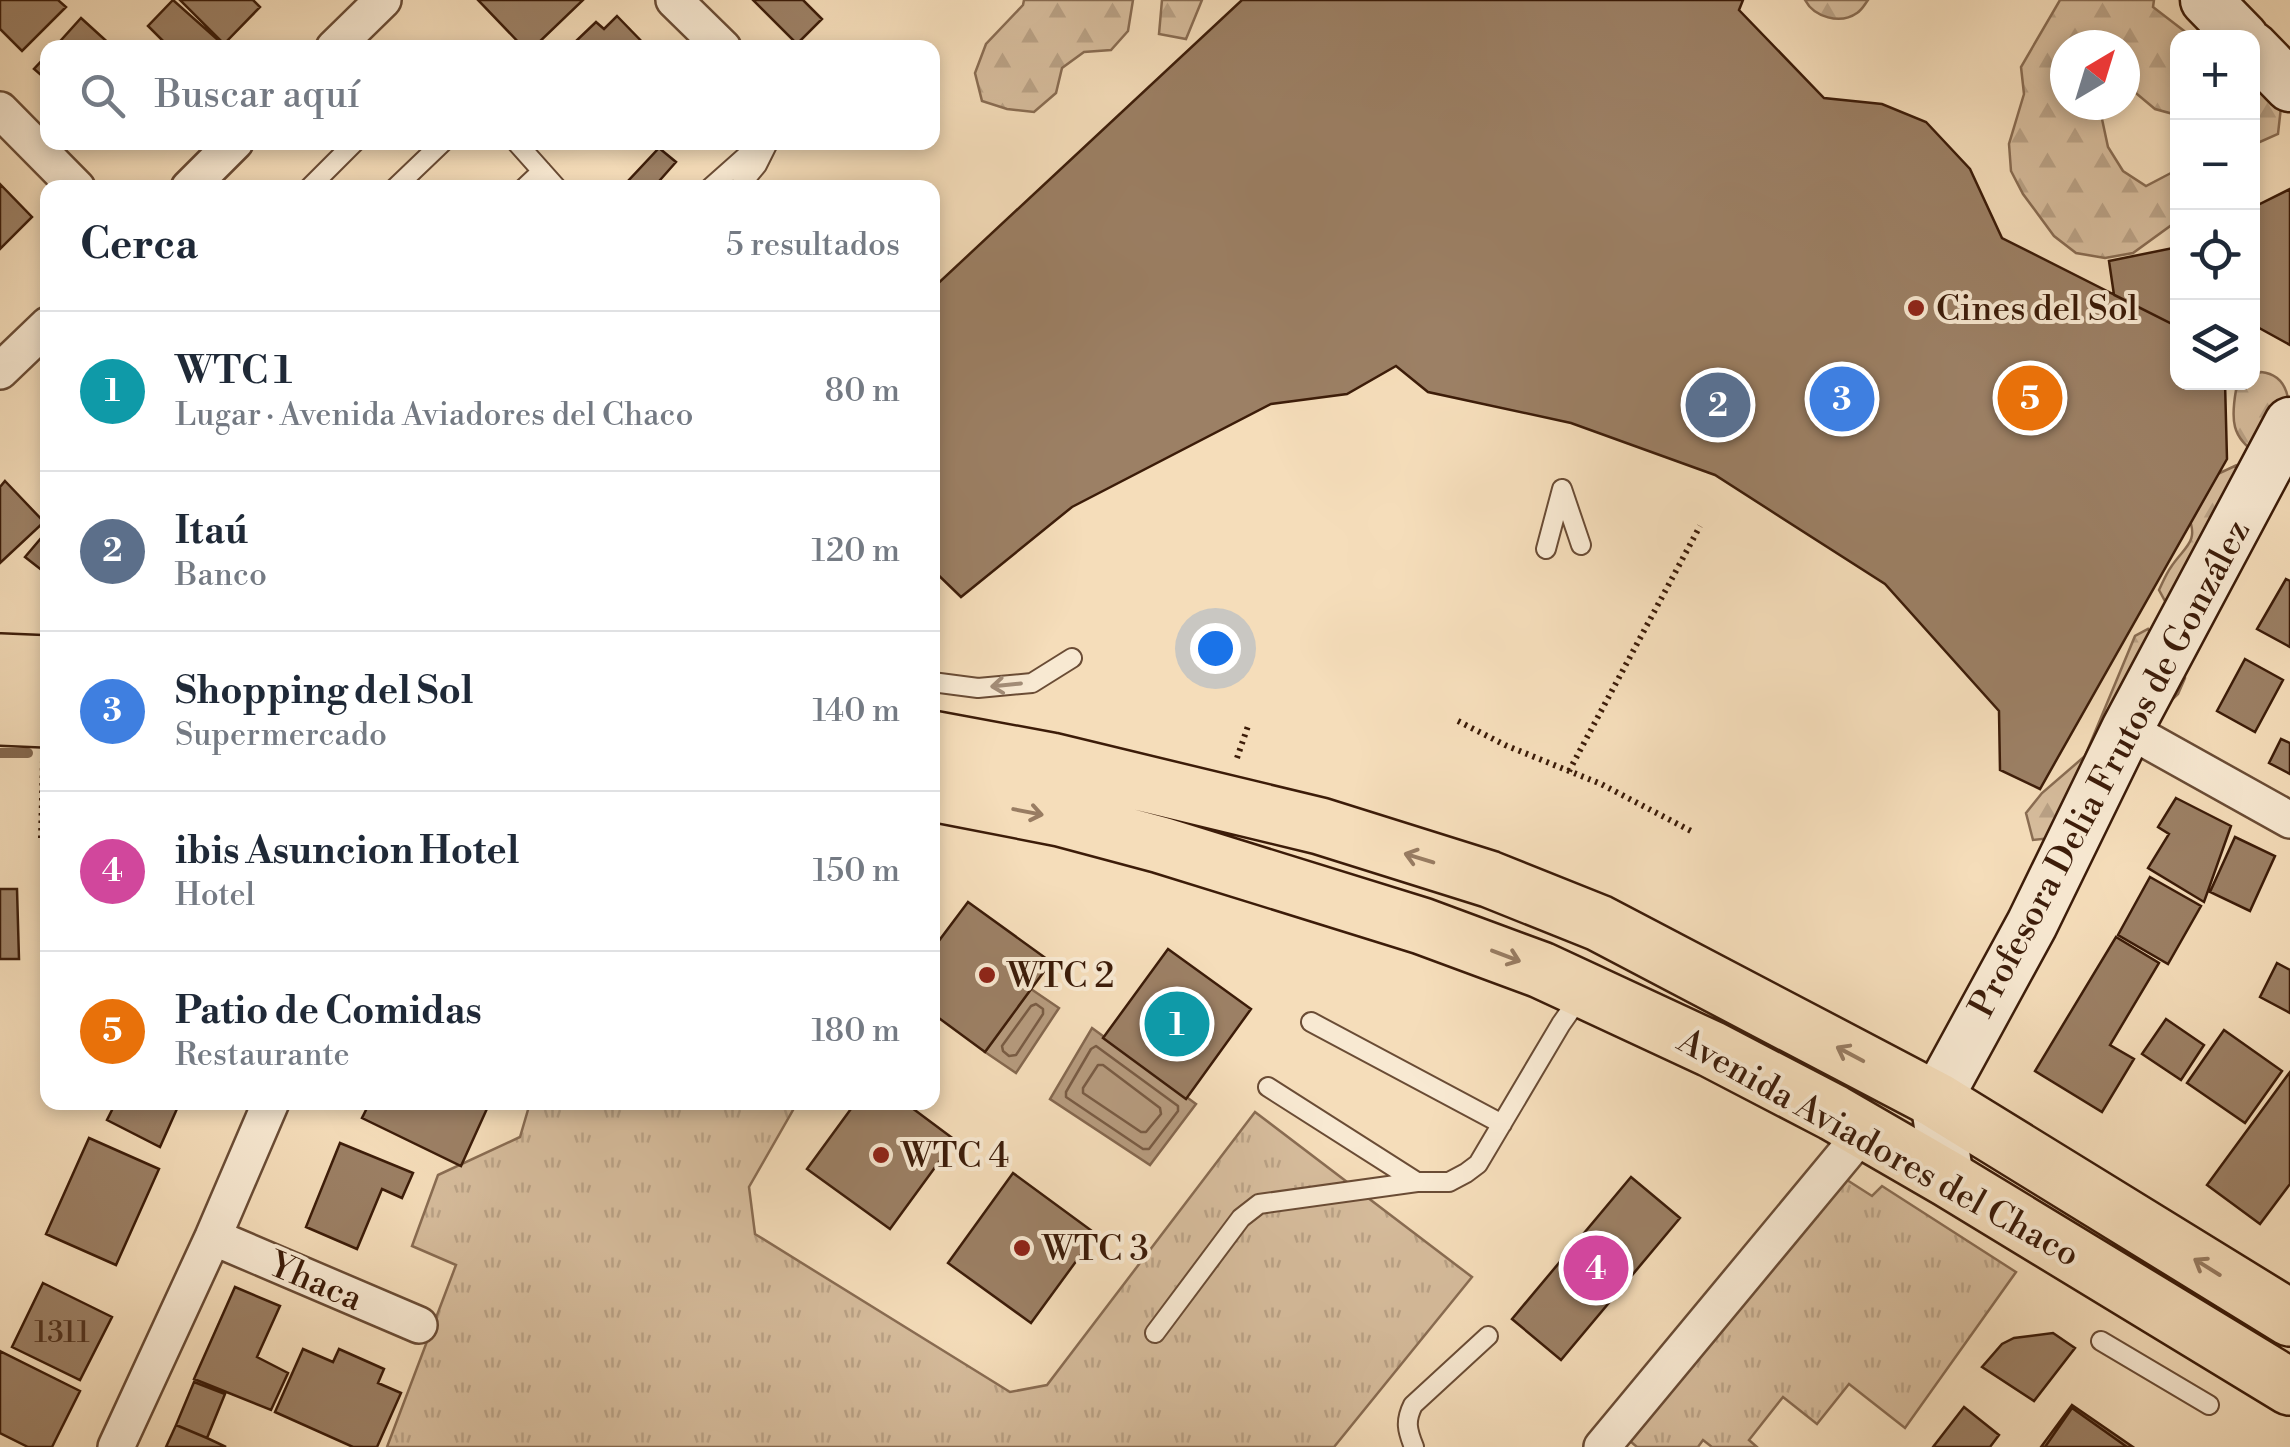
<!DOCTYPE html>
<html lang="es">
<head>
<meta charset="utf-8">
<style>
  body { margin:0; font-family:"Libre Bodoni",serif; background:#f6f6f7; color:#1f2937 }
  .controls { position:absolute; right:30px; top:30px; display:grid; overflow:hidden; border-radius:20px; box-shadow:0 5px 15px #0003 }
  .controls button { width:90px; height:90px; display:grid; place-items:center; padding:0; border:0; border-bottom:2px solid #e0e1e3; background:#fff; color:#1f2937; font:50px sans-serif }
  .compass { position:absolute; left:2050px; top:30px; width:90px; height:90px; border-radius:50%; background:#fff; box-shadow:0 5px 15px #0003; rotate:38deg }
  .you { position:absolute; left:1215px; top:648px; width:35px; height:35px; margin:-25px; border:8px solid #fff; border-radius:50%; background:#1a73e8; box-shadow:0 0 0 15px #1a73e833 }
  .badge { display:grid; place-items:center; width:65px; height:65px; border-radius:50%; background:#8f2418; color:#fff; font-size:32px; font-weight:700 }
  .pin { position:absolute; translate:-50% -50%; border:5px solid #fff; box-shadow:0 2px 10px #0006 }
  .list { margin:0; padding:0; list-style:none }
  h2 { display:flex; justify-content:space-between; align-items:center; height:130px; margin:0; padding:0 40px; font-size:42px }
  h2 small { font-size:32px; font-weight:400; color:#747a83 }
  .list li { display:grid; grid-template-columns:65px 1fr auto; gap:30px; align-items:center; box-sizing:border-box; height:160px; padding:0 40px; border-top:2px solid #e0e1e3 }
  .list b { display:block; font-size:38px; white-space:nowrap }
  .list p { margin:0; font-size:32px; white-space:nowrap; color:#747a83 }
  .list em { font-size:32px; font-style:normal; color:#747a83 }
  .icon { flex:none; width:55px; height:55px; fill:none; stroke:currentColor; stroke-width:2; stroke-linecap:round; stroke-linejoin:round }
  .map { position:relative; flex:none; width:2290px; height:1447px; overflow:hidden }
  .search { position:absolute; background:#fff; box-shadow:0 5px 15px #0003; left:40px; top:40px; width:900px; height:110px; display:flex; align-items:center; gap:25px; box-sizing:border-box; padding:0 35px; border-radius:20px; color:#747a83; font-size:38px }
  .panel { position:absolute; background:#fff; box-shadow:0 5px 15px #0003; left:40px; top:180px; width:900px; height:930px; border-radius:20px }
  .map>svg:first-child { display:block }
  .grass { fill:url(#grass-tufts); stroke:#896c52; stroke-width:2.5 }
  .forest { fill:url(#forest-firs); stroke:#896c52; stroke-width:2.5 }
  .water { fill:#b69b7e; stroke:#85684f; stroke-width:2.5 }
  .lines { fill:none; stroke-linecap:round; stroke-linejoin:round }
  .shore { stroke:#795c44; stroke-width:2.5 }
  .stream { stroke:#85684f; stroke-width:10 }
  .building { fill:#9c8065; stroke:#3c1c09; stroke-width:2.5 }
  .lane-casing { stroke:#6a4c35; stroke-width:22 }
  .street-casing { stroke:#6a4c35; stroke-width:40 }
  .secondary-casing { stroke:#3c1c09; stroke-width:55 }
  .highway-casing { stroke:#3c1c09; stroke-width:60 }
  .path { stroke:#3c1c09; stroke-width:6; stroke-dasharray:2.5 5; stroke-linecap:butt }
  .lane { stroke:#f8e9d2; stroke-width:18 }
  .street { stroke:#f8e9d2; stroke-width:35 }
  .secondary { stroke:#f8e9d2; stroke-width:50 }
  .highway { stroke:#f5ddba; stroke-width:55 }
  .oneway { stroke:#a38d78 }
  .oneway2 { stroke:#987c62 }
  .poi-dot { fill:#8f2418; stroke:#f8e9d2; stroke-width:4 }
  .labels { text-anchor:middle; stroke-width:8; stroke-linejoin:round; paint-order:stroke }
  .number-label { font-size:30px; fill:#543520 }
  .poi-label { font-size:35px; fill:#3c1c09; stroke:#f8e9d2; text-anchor:start }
  .street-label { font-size:35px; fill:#3c1c09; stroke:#f8e9d2 }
</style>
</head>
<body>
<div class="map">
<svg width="2290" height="1447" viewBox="0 0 2290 1447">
  <defs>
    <pattern id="grass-tufts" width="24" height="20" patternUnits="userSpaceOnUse" patternTransform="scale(2.5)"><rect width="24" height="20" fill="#d6bc9c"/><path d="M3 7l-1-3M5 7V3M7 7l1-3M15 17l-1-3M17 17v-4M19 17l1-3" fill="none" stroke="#b9a185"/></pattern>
    <pattern id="forest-firs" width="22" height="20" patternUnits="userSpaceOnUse" patternTransform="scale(2.5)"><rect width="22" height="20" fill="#d6bc9c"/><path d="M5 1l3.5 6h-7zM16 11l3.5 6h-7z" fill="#b9a185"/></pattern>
  </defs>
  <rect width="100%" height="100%" fill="#f5ddba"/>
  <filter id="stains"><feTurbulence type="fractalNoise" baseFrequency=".002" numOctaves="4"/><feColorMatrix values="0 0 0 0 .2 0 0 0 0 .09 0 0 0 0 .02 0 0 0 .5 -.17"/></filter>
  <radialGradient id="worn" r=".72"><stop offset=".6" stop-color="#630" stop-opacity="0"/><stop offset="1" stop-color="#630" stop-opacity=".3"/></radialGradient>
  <path class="grass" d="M530,1103H797L749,1187L755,1234L1010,1392L1047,1385L1255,1112L1472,1277L1334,1447H387L456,1265L412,1246L438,1175L520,1137Z
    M1847,1180L1872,1196L1882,1186L2016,1272L1905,1428L1849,1384L1817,1424L1783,1397L1749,1440L1757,1447H1712L1703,1440L1698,1447H1637L1630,1441Z"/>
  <path class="forest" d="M1024,0H1133L1128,31L1111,50L1084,52L1062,68L1056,93L1034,112L1007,109L982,101L975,73L986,44L1023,5Z
    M1162,0H1202L1186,39L1159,34Z
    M1805,0H1868C1865,4 1862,10 1857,13C1840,25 1814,17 1805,0Z
    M2060,0H2154L2153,7L2192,37L2178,38L2177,115L2155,109L2125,84V45H2065V105H2099L2108,147L2123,171L2146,186L2171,173L2177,174V221L2133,253L2105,258L2076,253L2054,236L2023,194L2011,171L2009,144L2024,94L2021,67Z
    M2252,68L2281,107L2278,134L2253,145Z
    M2261,372C2290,375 2290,403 2290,429L2258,454C2231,438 2231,419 2236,390L2245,383L2252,382L2253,377Z
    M2237,465L2235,467L2247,471L2201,561L2165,601L2159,590C2163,582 2166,574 2171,567C2184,547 2200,542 2188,516L2209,478Z
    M2148,629L2156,641L2182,650L2185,678L2178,694L2140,730L2061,837L2033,840L2026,813L2042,793L2085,756L2135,636Z"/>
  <path class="water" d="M1031,989L1059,1008L1016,1073L985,1052Z
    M1092,1028L1196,1104L1150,1165L1050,1099Z"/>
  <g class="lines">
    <path class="shore" d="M1036,1004L1043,1009V1014L1016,1055L1009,1056L1003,1051L1002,1046L1031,1006Z
      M1096,1046L1178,1106V1111L1149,1149H1143L1066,1097V1092L1091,1049Z
      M1098,1065H1103L1160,1108L1161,1114L1146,1132H1141L1083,1093V1088Z"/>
    <path class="stream" d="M0,753H28"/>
  </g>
  <path class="building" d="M0,0H58L66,7L22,51L0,29Z
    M173,0L218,40L211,48H170L148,26Z
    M180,0H253L260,7L224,44Z
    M478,0H583L533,48H524Z
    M753,0H803L822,19L797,44Z
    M1242,0H1743L1739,10L1824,98L1882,104L1926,122L1970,169L2002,238L2178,327V382H2225L2227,459L2040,789L2000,770L1999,711L1885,584L1715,475L1571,423L1428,392L1396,366L1347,394L1271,404L1072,507L961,597L932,569V289Z
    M617,16L648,48H581L575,42L596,22L604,29Z
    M81,18L114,48H54Z
    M48,54V81L34,69Z
    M659,148L676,162L653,188H637L629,180Z
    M0,184L32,217L0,249Z
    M2290,189V345L2252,324V215L2258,205Z
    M2178,247V327L2114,295L2109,261Z
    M5,481L44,522L0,563V487Z
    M48,530V575L25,557Z
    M2286,579L2290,581V647L2257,629Z
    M2245,659L2283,680L2255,732L2217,711Z
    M2281,739L2290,743V774L2269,763Z
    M2176,798L2231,826L2204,902L2148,868L2169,834L2158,827Z
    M2235,837L2275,856L2250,911L2210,892Z
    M2150,877L2201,906L2168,964L2118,935Z
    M0,889H17L19,959H0Z
    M968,902L1051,962L985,1052L932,1013V950Z
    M2116,937L2159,963L2110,1045L2134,1059L2102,1112L2035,1071Z
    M1168,949L1251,1009L1186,1099L1103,1038Z
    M2277,963L2290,970V1013L2260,997Z
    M2166,1019L2204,1045L2181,1080L2142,1054Z
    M2224,1030L2282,1071L2245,1123L2187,1083Z
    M2290,1072V1184L2260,1224L2207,1185Z
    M116,1102H180L160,1147L107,1120Z
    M370,1102H490L461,1166L362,1118Z
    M856,1102H904L955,1140L890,1229L807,1169Z
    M89,1138L159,1169L116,1265L46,1234Z
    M340,1143L413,1173L402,1198L382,1189L357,1249L306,1227Z
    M1013,1173L1096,1234L1031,1323L948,1263Z
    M1631,1177L1680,1218L1561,1360L1512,1319Z
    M43,1283L112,1317L80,1380L12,1347Z
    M235,1287L280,1306L257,1357L288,1373L271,1410L194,1379Z
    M2053,1333L2075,1348L2034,1401L1982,1367L2002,1344L2014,1338Z
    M303,1349L333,1362L339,1349L384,1369L378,1383L401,1393L377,1447H353L275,1412Z
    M0,1351L80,1391L52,1447H28L0,1433Z
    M194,1382L225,1394L207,1438L176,1425Z
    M2072,1405L2133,1447H2041Z
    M1964,1407L1999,1435L1990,1447H1933Z
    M2072,1408L2127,1447H2045Z
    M176,1425L207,1438L226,1447H166Z"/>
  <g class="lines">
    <defs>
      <path id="lane" d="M516,142L557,188
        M309,188L355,142
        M395,188L443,142
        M524,188L542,171
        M710,188L746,156L768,143L757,165L738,188
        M1562,489L1581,545
        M1546,549L1562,489
        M932,682L978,688L1032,683L1072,658
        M1311,1022L1502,1124
        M1268,1087L1417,1182
        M1155,1333L1241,1218L1259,1204L1417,1182H1449L1466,1173L1478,1164L1561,1024L1582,994
        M2101,1341L2209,1405
        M1414,1447C1407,1430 1405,1421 1413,1405L1488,1336"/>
      <path id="street" d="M674,0L723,48
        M334,48L383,0
        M0,110L77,188
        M189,188L235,142
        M0,371L48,325
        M2127,729L2290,820
        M213,1237L419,1325
        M116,1447L213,1237L271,1102
        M1602,1447L1865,1130"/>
      <path id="secondary" d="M2206,0L2243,38
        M2252,47L2290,86
        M1948,1179L1936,1100L2032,924L2127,729L2290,423"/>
      <path id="highway" d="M0,662L48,664
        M0,717L48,719
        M932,739L1051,761L1320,826L1489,879L1599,923L1936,1100L2290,1318
        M932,793L1060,818L1161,845L1422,926L1541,970L1711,1049L1834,1113L1948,1179L2290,1387"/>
    </defs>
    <use href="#lane" class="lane-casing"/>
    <use href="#street" class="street-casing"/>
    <use href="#secondary" class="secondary-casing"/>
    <use href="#highway" class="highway-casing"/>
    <path class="path" d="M1458,721L1505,745L1601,784L1693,832
      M1237,758L1248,726
      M1569,771L1700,526
      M41,838L43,760"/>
    <use href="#lane" class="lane"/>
    <use href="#street" class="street"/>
    <use href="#secondary" class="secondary"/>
    <use href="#highway" class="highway"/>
  </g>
  <defs><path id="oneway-shaft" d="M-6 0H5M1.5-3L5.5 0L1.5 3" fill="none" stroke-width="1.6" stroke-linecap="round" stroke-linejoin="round" transform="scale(2.5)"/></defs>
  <use class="oneway" href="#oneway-shaft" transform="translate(1006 685) rotate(174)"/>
  <g class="oneway2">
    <use href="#oneway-shaft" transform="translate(1028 812) rotate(11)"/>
    <use href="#oneway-shaft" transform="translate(1419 858) rotate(-163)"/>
    <use href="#oneway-shaft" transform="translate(1506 956) rotate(21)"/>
    <use href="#oneway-shaft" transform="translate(1850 1054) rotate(-152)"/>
    <use href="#oneway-shaft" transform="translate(2207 1267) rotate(-148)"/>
  </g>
  <g class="poi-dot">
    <circle cx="1916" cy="308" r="10"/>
    <circle cx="987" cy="975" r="10"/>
    <circle cx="881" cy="1155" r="10"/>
    <circle cx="1022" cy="1248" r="10"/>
  </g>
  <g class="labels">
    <g class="number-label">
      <text x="62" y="1342">1311</text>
    </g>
    <g class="poi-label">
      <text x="1936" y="320">Cines del Sol</text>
      <text x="1007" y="987">WTC 2</text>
      <text x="901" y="1167">WTC 4</text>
      <text x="1042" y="1260">WTC 3</text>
    </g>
    <g class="street-label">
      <text transform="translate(2109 768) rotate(-62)" y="12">Profesora Delia Frutos de González</text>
      <text transform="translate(1879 1147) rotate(29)" y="12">Avenida Aviadores del Chaco</text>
      <text transform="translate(316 1281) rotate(23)" y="12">Yhaca</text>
    </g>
  </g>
  <rect width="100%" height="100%" filter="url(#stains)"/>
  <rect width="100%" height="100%" fill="url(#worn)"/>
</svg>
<div class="controls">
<button>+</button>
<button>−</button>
<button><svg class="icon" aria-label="locate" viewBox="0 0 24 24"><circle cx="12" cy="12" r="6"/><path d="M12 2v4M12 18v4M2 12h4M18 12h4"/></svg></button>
<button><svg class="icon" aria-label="layers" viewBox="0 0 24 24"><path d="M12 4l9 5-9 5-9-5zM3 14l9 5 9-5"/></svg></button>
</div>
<svg class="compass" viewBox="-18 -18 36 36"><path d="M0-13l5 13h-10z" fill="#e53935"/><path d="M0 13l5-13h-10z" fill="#747a83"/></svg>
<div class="you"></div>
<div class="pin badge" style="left:1177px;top:1024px;background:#0f9aa8">1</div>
<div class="pin badge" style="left:1718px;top:405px;background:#5c6f8a">2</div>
<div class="pin badge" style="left:1842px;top:399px;background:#3f7fe0">3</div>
<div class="pin badge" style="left:1596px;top:1268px;background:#d1479c">4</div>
<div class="pin badge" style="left:2030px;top:398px;background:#e8710a">5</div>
<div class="search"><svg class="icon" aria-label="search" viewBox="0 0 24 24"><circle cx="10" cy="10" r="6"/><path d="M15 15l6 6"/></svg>Buscar aquí</div>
<section class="panel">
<h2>Cerca<small>5 resultados</small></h2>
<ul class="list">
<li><span class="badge" style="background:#0f9aa8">1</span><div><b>WTC 1</b><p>Lugar · Avenida Aviadores del Chaco</p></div><em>80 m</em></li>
<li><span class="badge" style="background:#5c6f8a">2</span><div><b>Itaú</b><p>Banco</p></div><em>120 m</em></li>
<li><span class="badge" style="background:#3f7fe0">3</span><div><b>Shopping del Sol</b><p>Supermercado</p></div><em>140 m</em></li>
<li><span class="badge" style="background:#d1479c">4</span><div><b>ibis Asuncion Hotel</b><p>Hotel</p></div><em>150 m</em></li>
<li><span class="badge" style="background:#e8710a">5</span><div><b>Patio de Comidas</b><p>Restaurante</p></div><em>180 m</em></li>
</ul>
</section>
</div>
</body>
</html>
